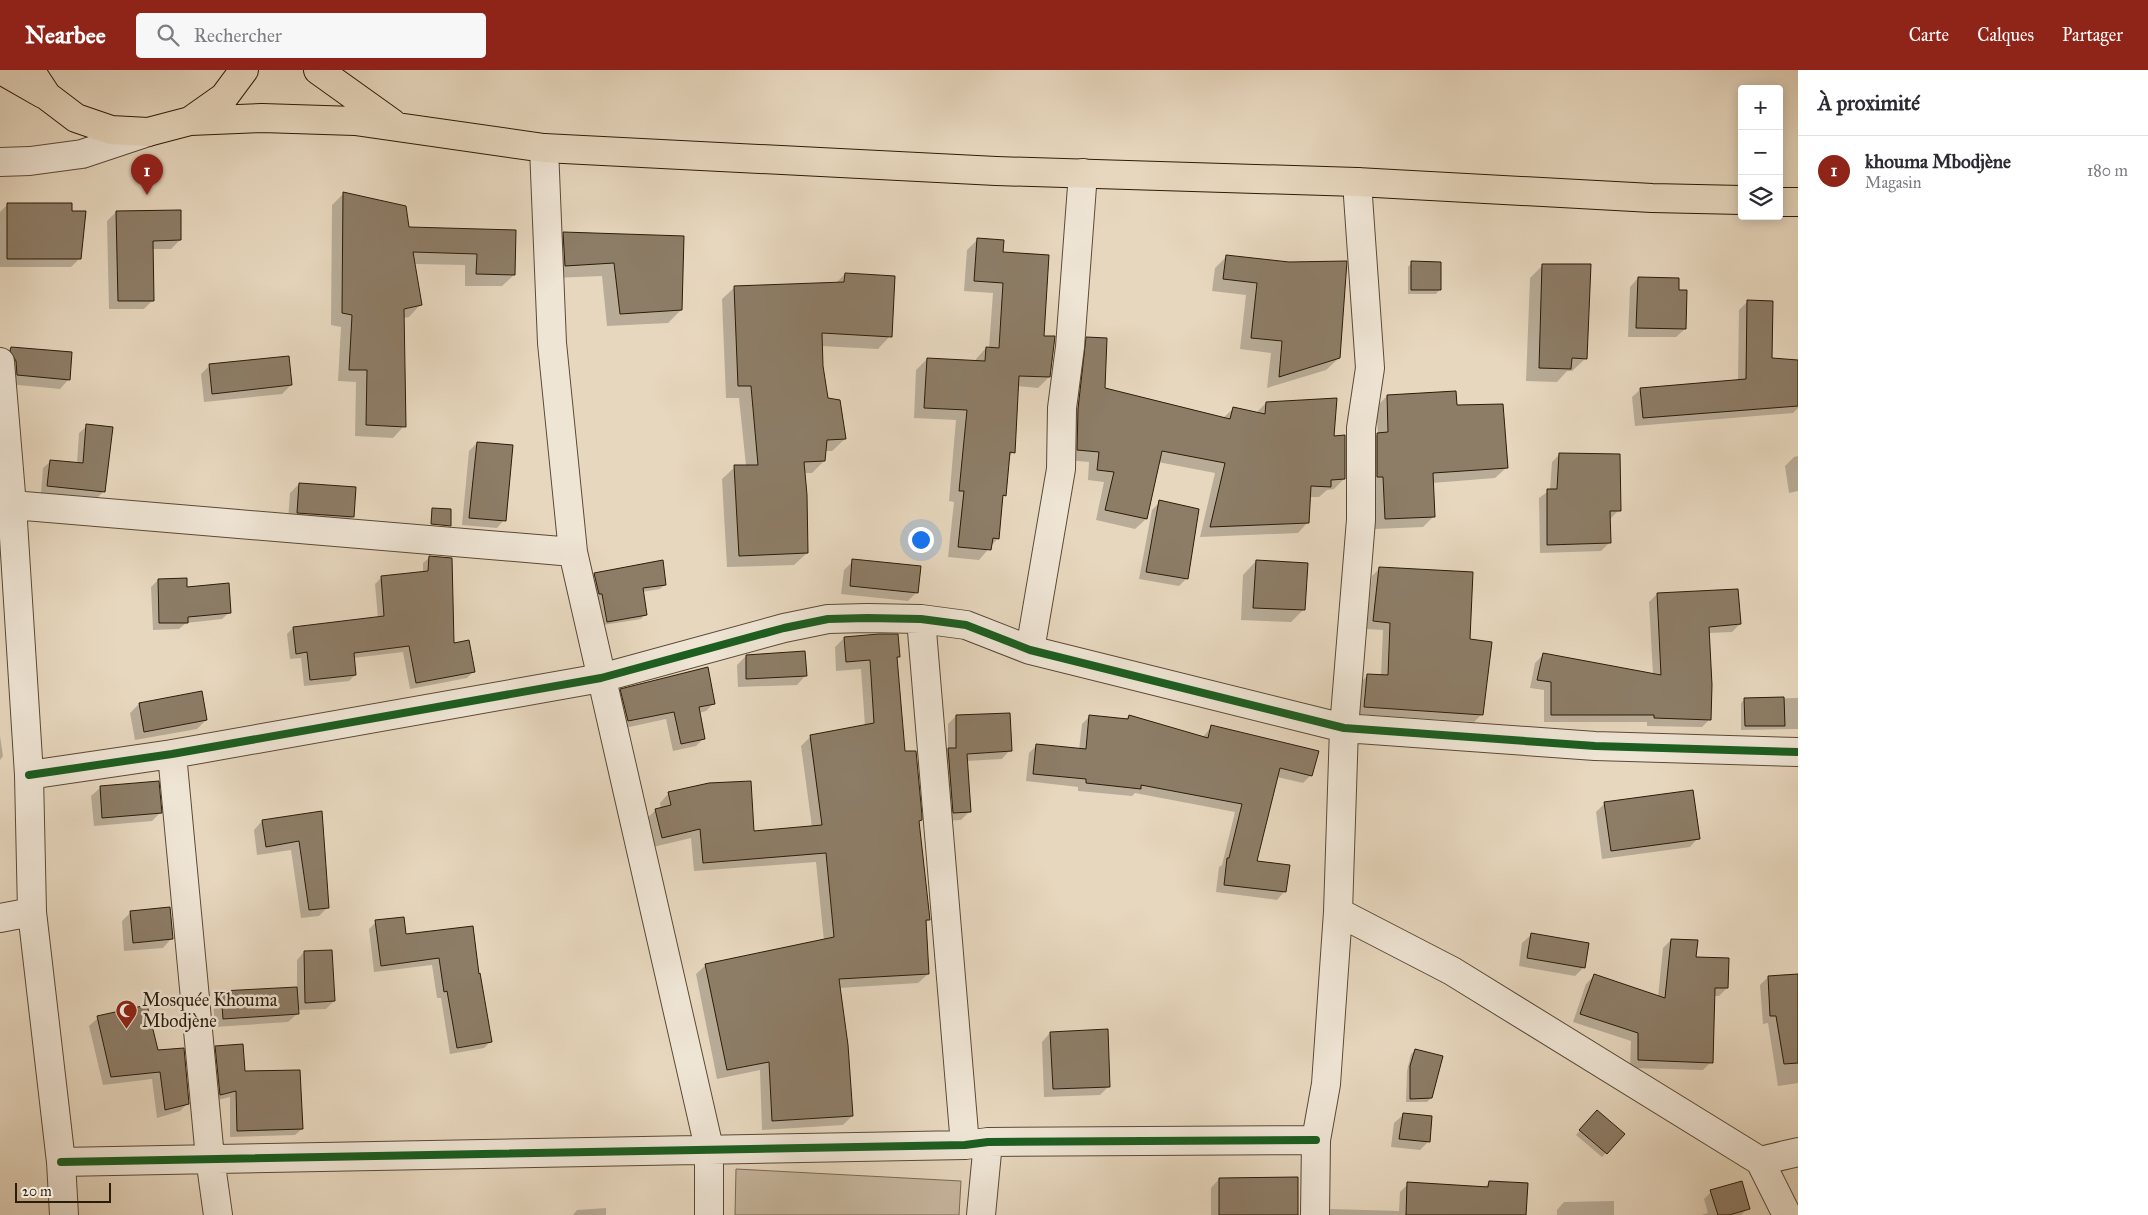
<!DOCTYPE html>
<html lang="fr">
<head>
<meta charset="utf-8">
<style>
  body { margin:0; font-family:"IM FELL Great Primer",serif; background:#f7f7f7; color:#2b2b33 }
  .controls { position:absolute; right:15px; top:15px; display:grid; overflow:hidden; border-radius:5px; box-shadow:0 2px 12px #0003 }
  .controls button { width:45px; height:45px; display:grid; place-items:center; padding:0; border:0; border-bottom:1px solid #e1e1e2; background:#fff; color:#2b2b33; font:25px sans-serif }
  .scale { position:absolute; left:15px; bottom:12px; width:96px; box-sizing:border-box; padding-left:5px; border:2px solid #2b1b09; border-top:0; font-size:14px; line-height:18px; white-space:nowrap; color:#2b1b09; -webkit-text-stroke:4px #efe5d5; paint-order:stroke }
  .you { position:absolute; left:920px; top:469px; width:18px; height:18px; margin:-12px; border:4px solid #fff; border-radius:50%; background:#1a73e8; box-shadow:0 0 0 8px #1a73e833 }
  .badge { display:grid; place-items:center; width:32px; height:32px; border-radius:50%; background:#8f2418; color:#fff; font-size:16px; font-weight:700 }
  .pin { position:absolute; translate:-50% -41px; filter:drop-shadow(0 1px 2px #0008) }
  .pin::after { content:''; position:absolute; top:26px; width:18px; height:15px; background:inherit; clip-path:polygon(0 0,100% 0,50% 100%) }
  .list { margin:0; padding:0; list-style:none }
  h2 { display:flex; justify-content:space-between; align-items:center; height:65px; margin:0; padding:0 20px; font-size:21px }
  h2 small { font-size:16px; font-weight:400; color:#7c7c81 }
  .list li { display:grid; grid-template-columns:32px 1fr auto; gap:15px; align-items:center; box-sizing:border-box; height:70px; padding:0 20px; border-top:1px solid #e1e1e2 }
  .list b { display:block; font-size:19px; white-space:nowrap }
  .list p { margin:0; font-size:16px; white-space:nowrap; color:#7c7c81 }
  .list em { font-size:16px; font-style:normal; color:#7c7c81 }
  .icon { flex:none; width:28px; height:28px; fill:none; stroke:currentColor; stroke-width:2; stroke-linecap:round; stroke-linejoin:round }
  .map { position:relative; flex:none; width:1798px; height:1145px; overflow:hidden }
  header { display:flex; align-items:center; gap:30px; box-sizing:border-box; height:70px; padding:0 25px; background:#8f2418; color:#fff }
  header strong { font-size:24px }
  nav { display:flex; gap:28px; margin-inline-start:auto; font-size:18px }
  .search { width:350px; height:45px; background:#f7f7f7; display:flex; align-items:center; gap:12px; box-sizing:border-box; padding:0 18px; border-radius:5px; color:#7c7c81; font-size:19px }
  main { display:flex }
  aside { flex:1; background:#fff }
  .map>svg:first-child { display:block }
  .green { fill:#c7b79f; stroke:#796954 }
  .shadow { fill:#0003 }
  .building { fill:#8d7d67; stroke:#2b1b09 }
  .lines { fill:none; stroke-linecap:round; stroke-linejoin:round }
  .minor-casing { stroke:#5a4a36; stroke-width:30 }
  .primary-casing { stroke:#2b1b09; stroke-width:30 }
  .minor { stroke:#efe5d5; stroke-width:28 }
  .primary { stroke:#e7d7be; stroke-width:28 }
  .cycleway-casing { stroke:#efe5d5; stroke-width:11 }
  .cycleway { stroke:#1b5e20; stroke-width:8 }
  .labels { text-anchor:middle; stroke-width:5; stroke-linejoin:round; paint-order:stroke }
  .poi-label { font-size:18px; fill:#2b1b09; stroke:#efe5d5; text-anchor:start }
</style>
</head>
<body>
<header>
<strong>Nearbee</strong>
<div class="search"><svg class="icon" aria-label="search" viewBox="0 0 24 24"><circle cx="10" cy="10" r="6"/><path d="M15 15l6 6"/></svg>Rechercher</div>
<nav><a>Carte</a><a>Calques</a><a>Partager</a></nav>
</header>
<main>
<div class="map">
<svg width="1798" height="1145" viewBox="0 0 1798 1145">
  <rect width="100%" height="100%" fill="#e7d7be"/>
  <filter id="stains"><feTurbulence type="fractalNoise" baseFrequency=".004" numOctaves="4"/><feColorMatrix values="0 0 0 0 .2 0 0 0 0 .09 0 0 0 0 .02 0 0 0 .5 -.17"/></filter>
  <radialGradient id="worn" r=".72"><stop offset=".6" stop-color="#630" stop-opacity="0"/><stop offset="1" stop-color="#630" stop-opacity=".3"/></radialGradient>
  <path class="green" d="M736,1099L961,1111L959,1145H735Z"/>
  <path class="shadow" d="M343,124L408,159L515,161L514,205L502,216H465V195L414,194L420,235L409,247L403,248L404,356L393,368L355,366L356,312L338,311L341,257L331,255L332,135Z
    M8,134L80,188L71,197H0V142Z
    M116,142L180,170L171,179H152V231L144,239H109L107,151Z
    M564,163L683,167L681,240L668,253L607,256L602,206L553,208L551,176Z
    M978,169L1002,183L1043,267L1049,307L1038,318L1017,316L1013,382L1009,387L1004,425L1002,428L998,468L979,490L948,487L954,432L949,431L956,350L914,348L916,300L927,289L976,292V289L986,278H989L993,223L964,221L967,180Z
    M1227,186L1289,193L1339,288L1326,300L1267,318L1271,283L1240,279L1246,225L1212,221L1215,198Z
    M1412,193L1440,219L1436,224H1408V197Z
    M1543,195L1586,288L1572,301H1567L1557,312L1526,311L1530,208Z
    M845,204L890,266L878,279L821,276L822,296L827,329L845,369L832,381H825L824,391L812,403H803L807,483L794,495L727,497L722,409L735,397L746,396L739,328H726L722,229L735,217L835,214Z
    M1638,208L1677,221L1685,259L1676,267H1628L1630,217Z
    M1748,231L1771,289L1798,291V338L1793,343L1635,356L1632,327L1641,319L1738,311L1739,240Z
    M1087,269L1104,319L1223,348L1234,338L1256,343L1266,333L1333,368L1344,409L1334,419L1327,420L1319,427H1309L1308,452L1298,463L1200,467L1215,403L1158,392L1146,449L1135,459L1096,450L1104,412L1088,410L1089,392L1067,390L1076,279Z
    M11,278L71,284L68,310L60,319L8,314L2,287Z
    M210,295L291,315L282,324L204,332L201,304Z
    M1387,326L1456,336L1506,398L1495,408L1432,413L1434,446L1423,457L1375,459L1373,417L1366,375L1378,364L1376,337Z
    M87,356L104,421L97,428L41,423L43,398L51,391L77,393L79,363Z
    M477,373L504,450L497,458L462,455L469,381Z
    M1560,384L1619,440L1611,448H1609V473L1601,481L1540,483L1539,428L1550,420L1552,392Z
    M1798,386V421L1789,423L1785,396L1794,387Z
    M299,414L353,446L344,455L288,451L290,423Z
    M1160,432L1187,508L1179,516L1139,509L1152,440Z
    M430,487L453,575L473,602L467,608L410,619L403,582L353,588L355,605L349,611L304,616L301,588L290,589L287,564L293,558L378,548L375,514L381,508L423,503V493Z
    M853,491L917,522L908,531L841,524L844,500Z
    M1256,491L1304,539L1291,552L1241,550L1243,505Z
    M1380,498L1468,570L1482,644L1474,652L1357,644L1360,613L1368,605L1381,606L1383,560L1366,559L1372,506Z
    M594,504L665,515L660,519L642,522L645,545L641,549L603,555L598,527L595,528L590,508Z
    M158,510L186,518L230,542L222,549L186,553L179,559L153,560L151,517Z
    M1657,524L1740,554L1732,562L1708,563L1710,649L1702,657L1647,656V652H1544V620L1530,618L1535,593L1543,585L1653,605L1649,532Z
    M844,568L899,586L896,589L903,683L921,750L918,752L929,849L925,853L928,904L918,913L839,918L852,1046L843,1055L762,1060L760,1000L717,1009L696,904L706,895L824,871L816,792L694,801L691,768L653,777L646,749L656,740L661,738L660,733L669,723L753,762L812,757L801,676L811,666L865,656L861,599L836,601L835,577Z
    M746,586L805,606L797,615L738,617L737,595Z
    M621,620L714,633L706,641L699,643L704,668L696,676L673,681L666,649L620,659L613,628Z
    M1798,628V659L1741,660V633L1745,629Z
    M139,634L206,650L197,659L135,670L130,643Z
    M956,646L1010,680L1002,689L966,691L970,741L961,750L945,751L940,688L948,679V654Z
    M1090,646L1125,650L1129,646L1203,667L1212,656L1311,705L1303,713L1277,707L1256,792L1285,821L1277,830L1216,822L1219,797L1222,795L1235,742L1135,723L1132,726L1078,721V717L1026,711L1029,683L1037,675L1079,680L1082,654Z
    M0,666L3,686L0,690Z
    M158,712L161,742L152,751L94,756L91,726L100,718Z
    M1605,733L1698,768L1690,777L1602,789L1596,742Z
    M321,743L328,837L319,846L301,848L291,780L257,785L254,760L262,751Z
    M131,842L171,869L163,878L124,881L122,851Z
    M376,852L405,865L477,905L491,971L484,978L450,984L441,928H437L432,895L374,902L369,859Z
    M1531,865L1584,897L1575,906L1519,896L1522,873Z
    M1671,870L1727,918L1719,926H1713L1711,992L1703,1000L1630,998L1631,971L1573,952L1586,914L1594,906L1658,927L1663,878Z
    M304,882L334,931L326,939L297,940V944L288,952L215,957L213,931L222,922L297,918V890Z
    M1798,905V1013L1778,1016L1768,953L1763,954L1760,915L1768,907Z
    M98,948L157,982L188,1033L180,1041L157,1048L152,1009L103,1015L89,956Z
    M1050,963L1109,1016L1100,1025L1044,1027L1042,972Z
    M216,977L302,1059L295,1065L230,1067V1027L213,1031L209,984Z
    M1416,980L1431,1028L1427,1032H1406L1407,1001L1411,984Z
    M1403,1045L1429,1071L1420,1080L1391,1077L1394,1053Z
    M1593,1046L1606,1083L1602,1087L1576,1065Z
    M1219,1109L1296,1145H1211V1118Z
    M1489,1113L1522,1145H1325L1331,1139L1399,1141L1400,1122L1408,1114L1484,1118Z
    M1711,1122L1748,1138L1741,1145H1701L1708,1143L1704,1129Z
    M1614,1131V1145H1557V1140L1564,1132Z
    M606,1138V1145H573L577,1140Z"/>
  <path class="building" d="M343,122L406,136L409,157L516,160L515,205L476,204L477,184L413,182L422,235L404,239L406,357L366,355L367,300H349L352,245L342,243Z
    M7,133H72V141H86L81,189H7Z
    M181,140V170L153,171L154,231H118L116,141Z
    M563,162L684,166L682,240L620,244L614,193L565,196Z
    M977,168L1004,170L1003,182L1049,185L1044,266H1055L1050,307L1019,306L1015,383L1010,382L1006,426L1003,425L999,469L993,468L991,480L958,477L964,421H959L967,340L924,338L927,288L985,291L986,277L999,278L1003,213L974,211Z
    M1226,185L1289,192L1347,191L1340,288L1279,307L1282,271L1251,268L1257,213L1223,209Z
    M1411,191L1441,192V220H1411Z
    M1542,194H1591L1587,289L1572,288L1571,299L1539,298Z
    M845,203L895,206L892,267L822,263L823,296L828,328L840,330L846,369L827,370L825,391L804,392L807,425L808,483L739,486L734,395H758L751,316H738L734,216L844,212Z
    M1638,207L1679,208V220H1687L1686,259L1636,258Z
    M1747,230L1773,231L1772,288L1798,290V336L1643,348L1640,318L1746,309Z
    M1086,267L1107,268L1105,318L1230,349L1233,337L1265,344L1266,332L1337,328L1334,366L1345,365V409L1331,410V417L1311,416L1309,453L1210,457L1225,393L1162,381L1147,449L1105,440L1114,402L1097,400L1099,382L1077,380L1078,339Z
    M11,277L72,282L70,310L17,305L16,291L10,281Z
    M289,286L292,315L212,324L209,294Z
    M1456,321L1457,335L1503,334L1508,398L1433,403L1435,447L1385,449L1383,407H1377V363L1388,362L1387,325Z
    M86,354L113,357L105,422L47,416L50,390L83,393Z
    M477,372L513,375L506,451L469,448Z
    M1559,383L1620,384L1621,441H1610L1611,473L1547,475V419H1557Z
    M299,413L356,417L354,447L297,443Z
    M1159,430L1199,439L1188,509L1146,502Z
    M432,438L451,439V456L431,454Z
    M429,486L452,488L454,573L469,570L475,602L416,613L409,576L354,583L356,605L310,610L307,582L296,584L293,557L384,546L381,506L428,501Z
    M852,489L921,496L918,523L850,516Z
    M663,490L666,515L643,518L647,545L607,552L602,524H599L594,503Z
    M1256,490L1308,493L1305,540L1253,538Z
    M1379,497L1473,502L1470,569L1492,572L1483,645L1364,637L1367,604L1388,605L1390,553L1373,551Z
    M187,508V517L229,513L231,543L188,547V553H159L158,509Z
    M1738,519L1741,554L1709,557L1712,615L1711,650L1654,648V645H1551V612L1537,610L1543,583L1661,605L1657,523Z
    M879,564H898L900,587H897L905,681H916L922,745V750L919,751L930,850H926L929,904L839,909L848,975L853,1046L772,1051L769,992L727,1000L705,894L834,867L826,783L703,793L700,759L662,768L655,739L671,735L668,722L709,713L751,711L754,761L822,755L810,665L874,653L870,590L846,592L844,567Z
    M805,581L807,606L746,609V585Z
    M708,597L715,634L699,637L705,669L681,674L674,642L628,651L620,619Z
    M202,621L207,650L144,662L139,633Z
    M1784,627L1785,656H1745L1744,628Z
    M1010,643L1012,681L967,684L971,742L953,743L948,678H956V645Z
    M1089,645L1128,649L1129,645L1208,668L1211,655L1319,681L1312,706L1280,698L1257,791L1290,795L1286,822L1224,815L1227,788H1229L1242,734L1141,715V719L1086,713V709L1033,704L1036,674L1086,679Z
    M159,711L162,743L102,748L100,716Z
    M1693,720L1700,769L1611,781L1604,732Z
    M322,741L329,838L309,840L299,771L266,777L262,750Z
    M170,837L173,869L133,873L130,841Z
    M404,847L406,864L473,856L479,904L480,903L492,972L457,978L447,921L444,922L439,888L381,896L375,850Z
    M1531,863L1589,873L1585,898L1527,888Z
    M1671,869L1698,870L1696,887L1729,888L1728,918H1715L1713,993L1638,990V963L1580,944L1594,904L1665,928Z
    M332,880L335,931L305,933L304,881Z
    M1798,904V993L1784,994L1776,946H1770L1768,906Z
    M297,917L299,944L223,949L221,921Z
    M147,935L158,980L184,978L189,1034L165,1040L160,1002L111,1007L97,946Z
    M1108,959L1110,1017L1053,1019L1050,962Z
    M243,974L245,1001L300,1000L303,1059L237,1061L236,1021L220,1025L215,976Z
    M1415,979L1443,986L1432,1028L1410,1029V996Z
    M1597,1040L1625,1064L1607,1084L1579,1060Z
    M1403,1043L1432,1046L1430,1072L1399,1069Z
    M1298,1107V1145H1219V1108Z
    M1489,1111L1528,1113L1526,1145H1406L1407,1112L1488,1117Z
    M1742,1111L1750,1139L1729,1145H1718L1710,1120Z"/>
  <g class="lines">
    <defs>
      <path id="minor" d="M544,78L552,273L573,482L709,1078V1145
        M0,92L30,91L82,84L148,62
        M0,292L12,436L29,705L32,842L61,1092L64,1145
        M0,434L573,482
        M921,549L965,1075
        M1030,580L1061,399L1062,338L1070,277L1083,103
        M172,684L210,1088L218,1145
        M29,705L172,684L601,608L784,558L828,549L867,548L921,549L966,555L1030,580L1344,658L1595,676L1798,682
        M1338,842L1452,901L1760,1091L1787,1145
        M0,848L32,842
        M1760,1091L1798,1082
        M61,1092L965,1075L988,1072L1316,1070
        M981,1145L988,1072
        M1315,1145L1316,1070L1326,1014L1338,842L1344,658L1361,450V358L1370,298L1357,112"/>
      <path id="primary" d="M1,0L43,24
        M30,0L47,26L76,48L111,60L148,62L190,51L224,27L244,0
        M318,0L392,53
        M190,51L262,48L355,51L544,78L996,101L1357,112L1652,128L1742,130
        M1779,132H1798"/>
    </defs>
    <use href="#minor" class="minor-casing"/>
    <use href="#primary" class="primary-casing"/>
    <use href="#minor" class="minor"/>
    <use href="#primary" class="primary"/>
    <defs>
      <path id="cycleway" d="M29,705L172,684L601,608L784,558L828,549L867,548L921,549L966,555L1030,580L1344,658L1595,676L1798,682
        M61,1092L965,1075L988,1072L1316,1070"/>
    </defs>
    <use href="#cycleway" class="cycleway-casing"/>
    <use href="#cycleway" class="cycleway"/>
  </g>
  <defs>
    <symbol id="mosque-pin" viewBox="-11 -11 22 30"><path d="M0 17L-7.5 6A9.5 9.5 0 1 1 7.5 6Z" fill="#8f2418" stroke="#efe5d5"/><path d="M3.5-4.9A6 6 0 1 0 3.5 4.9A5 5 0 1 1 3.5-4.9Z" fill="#fff"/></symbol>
  </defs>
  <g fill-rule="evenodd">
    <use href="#mosque-pin" x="114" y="928" width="25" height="34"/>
  </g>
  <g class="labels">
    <g class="poi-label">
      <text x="142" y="936">Mosquée Khouma<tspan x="142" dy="21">Mbodjène</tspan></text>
    </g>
  </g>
  <rect width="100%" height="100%" filter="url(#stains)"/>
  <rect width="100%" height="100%" fill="url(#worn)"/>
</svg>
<div class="controls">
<button>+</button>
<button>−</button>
<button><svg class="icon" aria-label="layers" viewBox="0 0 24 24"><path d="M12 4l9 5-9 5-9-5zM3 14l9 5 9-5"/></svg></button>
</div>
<div class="scale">20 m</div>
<div class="you"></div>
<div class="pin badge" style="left:147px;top:125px">1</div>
</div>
<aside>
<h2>À proximité<small></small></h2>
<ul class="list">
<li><span class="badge">1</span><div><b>khouma Mbodjène</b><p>Magasin</p></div><em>180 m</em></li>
</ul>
</aside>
</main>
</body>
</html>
